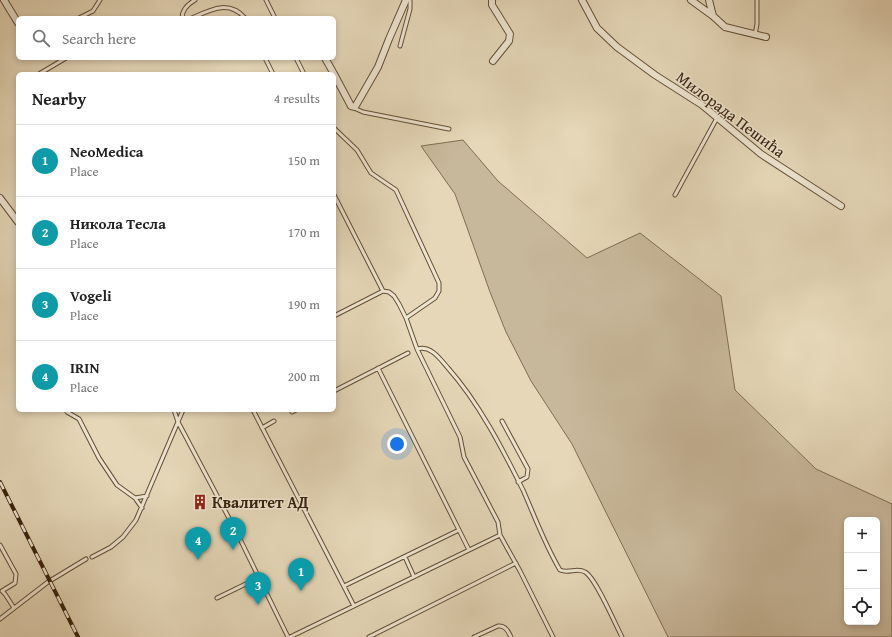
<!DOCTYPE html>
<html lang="en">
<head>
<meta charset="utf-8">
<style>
  body { margin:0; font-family:"Gentium Book Plus",serif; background:#f2f2f2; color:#222 }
  .controls { position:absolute; right:12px; bottom:12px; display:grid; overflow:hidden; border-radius:6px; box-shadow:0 2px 6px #0003 }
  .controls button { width:36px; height:36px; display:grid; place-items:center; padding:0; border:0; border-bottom:1px solid #e0e0e0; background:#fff; color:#222; font:20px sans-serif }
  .you { position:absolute; left:397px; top:444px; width:14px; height:14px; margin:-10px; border:3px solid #fff; border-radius:50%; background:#1a73e8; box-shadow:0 0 0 6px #1a73e833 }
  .badge { display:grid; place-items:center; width:26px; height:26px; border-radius:50%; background:#d93025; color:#fff; font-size:13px; font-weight:700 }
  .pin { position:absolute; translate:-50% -33px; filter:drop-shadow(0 1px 2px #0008) }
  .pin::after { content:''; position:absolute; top:21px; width:14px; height:12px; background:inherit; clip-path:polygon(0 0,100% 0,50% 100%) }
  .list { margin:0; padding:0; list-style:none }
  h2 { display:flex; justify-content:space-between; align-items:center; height:52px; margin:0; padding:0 16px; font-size:17px }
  h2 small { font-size:13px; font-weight:400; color:#767676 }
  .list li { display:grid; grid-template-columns:26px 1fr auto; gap:12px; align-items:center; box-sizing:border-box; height:72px; padding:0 16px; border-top:1px solid #e0e0e0 }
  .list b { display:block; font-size:15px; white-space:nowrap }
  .list p { margin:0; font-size:13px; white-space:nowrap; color:#767676 }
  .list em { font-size:13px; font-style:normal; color:#767676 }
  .icon { flex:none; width:22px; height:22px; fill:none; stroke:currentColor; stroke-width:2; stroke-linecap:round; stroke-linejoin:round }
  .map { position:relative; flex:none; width:892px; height:637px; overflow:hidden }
  .search { position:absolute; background:#fff; box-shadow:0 2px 6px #0003; left:16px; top:16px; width:320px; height:44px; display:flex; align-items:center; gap:10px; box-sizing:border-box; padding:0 14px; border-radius:6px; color:#767676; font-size:15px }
  .panel { position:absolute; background:#fff; box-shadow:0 2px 6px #0003; left:16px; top:72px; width:320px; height:340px; border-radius:6px }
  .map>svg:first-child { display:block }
  .green { fill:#c8b89b; stroke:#806d54; fill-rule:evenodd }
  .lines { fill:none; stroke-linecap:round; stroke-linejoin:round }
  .service-casing { stroke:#634f37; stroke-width:5 }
  .minor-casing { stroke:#634f37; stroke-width:8 }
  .service { stroke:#eee5d1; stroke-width:3 }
  .minor { stroke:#eee5d1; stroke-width:6 }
  .rail-casing { stroke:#38220c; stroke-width:4 }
  .rail { stroke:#eee5d1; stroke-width:2.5; stroke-dasharray:8; stroke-linecap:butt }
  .labels { text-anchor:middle; stroke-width:3; stroke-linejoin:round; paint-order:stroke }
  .street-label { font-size:16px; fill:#38220c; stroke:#eee5d1 }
  .poi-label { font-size:16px; font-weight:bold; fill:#38220c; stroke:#eee5d1; text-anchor:start }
</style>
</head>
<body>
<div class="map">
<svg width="892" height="637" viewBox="0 0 892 637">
  <rect width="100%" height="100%" fill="#e5d7b8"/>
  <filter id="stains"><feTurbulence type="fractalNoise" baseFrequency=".005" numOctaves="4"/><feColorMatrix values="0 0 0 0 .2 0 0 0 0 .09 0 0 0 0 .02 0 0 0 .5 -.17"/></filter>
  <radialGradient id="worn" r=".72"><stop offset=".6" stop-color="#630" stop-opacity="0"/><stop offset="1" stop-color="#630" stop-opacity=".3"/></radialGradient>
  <path class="green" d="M463,140L498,181L587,258L640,233L721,296L735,390L816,469L892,504V637H668L572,444L531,381L506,332L490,292L455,194L421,146ZM847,520H877V622H847Z"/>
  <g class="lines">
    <defs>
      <path id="service" d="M266,0L275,18
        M79,18L93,11L100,0
        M182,18C182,10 188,4 195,0
        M192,18C212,9 229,0 245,18
        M755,35L757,24V0
        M400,46L410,9V0
        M265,58L273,74
        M296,58L304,74
        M39,74L66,58
        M354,108L363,112L449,129
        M334,128L357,150L371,173L396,190L439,283V291L435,298L406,318
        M334,195L383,291
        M675,195L717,118
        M334,316L383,291L389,292L394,296L399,304L406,318L417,349L460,437L464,457L498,522L500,535L520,571L553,637
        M417,349C431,345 440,359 448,368C479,403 502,448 523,490C535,517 545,545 560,570C569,574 577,567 585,572C596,578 615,624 622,637
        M378,368L459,530
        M334,391L408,353
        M66,410L67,412L79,419L99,458L117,485L135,498L142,508
        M174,410L178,422L239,537L288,637
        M253,410L354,606
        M292,412L296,410
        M502,421L528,469L527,477L518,482
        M262,428L274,421
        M135,498L147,496
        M0,545L16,574L15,583L2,591
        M92,557L111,547L123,537L136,520L183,410
        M405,557L414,577
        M344,586L459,530L469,550
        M2,591L5,594L14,608
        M217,598L258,578
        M0,619L48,582L86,559
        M290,637L500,535
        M369,637L516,563
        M474,637L498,626C505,625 508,631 511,637"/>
      <path id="minor" d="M4,0L18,23
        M492,0V5L510,34L509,41L493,61
        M582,0L597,28L617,47L655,75L702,105L761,154L841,206
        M691,0L713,16L725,27L766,37
        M709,0L713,16
        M325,58L334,74
        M334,74L351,106L355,107L378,67L389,39L406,0
        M0,198L18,222"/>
    </defs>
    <use href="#service" class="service-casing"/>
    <use href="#minor" class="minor-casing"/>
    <use href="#service" class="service"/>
    <use href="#minor" class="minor"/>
    <defs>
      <path id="rail" d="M0,482L78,637"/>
    </defs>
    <use href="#rail" class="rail-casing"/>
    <use href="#rail" class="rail"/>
  </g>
  <defs>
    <symbol id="building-bare" viewBox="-9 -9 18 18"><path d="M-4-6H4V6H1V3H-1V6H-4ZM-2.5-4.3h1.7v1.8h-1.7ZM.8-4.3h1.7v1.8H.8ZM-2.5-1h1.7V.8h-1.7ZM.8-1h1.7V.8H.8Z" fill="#8f2418" stroke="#eee5d1" stroke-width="2.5" paint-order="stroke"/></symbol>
  </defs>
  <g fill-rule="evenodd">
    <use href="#building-bare" x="189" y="491" width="22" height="22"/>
  </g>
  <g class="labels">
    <g class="street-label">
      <text transform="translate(731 114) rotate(37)" y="6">Милорада Пешића</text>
    </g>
    <g class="poi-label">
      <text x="212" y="508">Квалитет АД</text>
    </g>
  </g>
  <rect width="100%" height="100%" filter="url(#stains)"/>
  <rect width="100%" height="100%" fill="url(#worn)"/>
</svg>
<div class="controls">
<button>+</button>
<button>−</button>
<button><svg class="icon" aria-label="locate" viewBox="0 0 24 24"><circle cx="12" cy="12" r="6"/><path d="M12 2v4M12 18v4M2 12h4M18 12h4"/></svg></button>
</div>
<div class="you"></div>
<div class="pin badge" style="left:301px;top:591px;background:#0f9aa8">1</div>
<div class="pin badge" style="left:233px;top:550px;background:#0f9aa8">2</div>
<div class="pin badge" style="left:258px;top:605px;background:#0f9aa8">3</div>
<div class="pin badge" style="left:198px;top:560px;background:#0f9aa8">4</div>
<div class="search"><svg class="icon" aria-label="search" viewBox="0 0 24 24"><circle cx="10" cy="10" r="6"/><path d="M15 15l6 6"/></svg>Search here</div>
<section class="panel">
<h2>Nearby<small>4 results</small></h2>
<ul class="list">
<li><span class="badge" style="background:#0f9aa8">1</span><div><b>NeoMedica</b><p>Place</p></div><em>150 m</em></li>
<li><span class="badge" style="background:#0f9aa8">2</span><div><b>Никола Тесла</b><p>Place</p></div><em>170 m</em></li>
<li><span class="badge" style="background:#0f9aa8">3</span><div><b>Vogeli</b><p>Place</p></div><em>190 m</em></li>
<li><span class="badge" style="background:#0f9aa8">4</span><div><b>IRIN</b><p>Place</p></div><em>200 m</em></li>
</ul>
</section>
</div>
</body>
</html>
